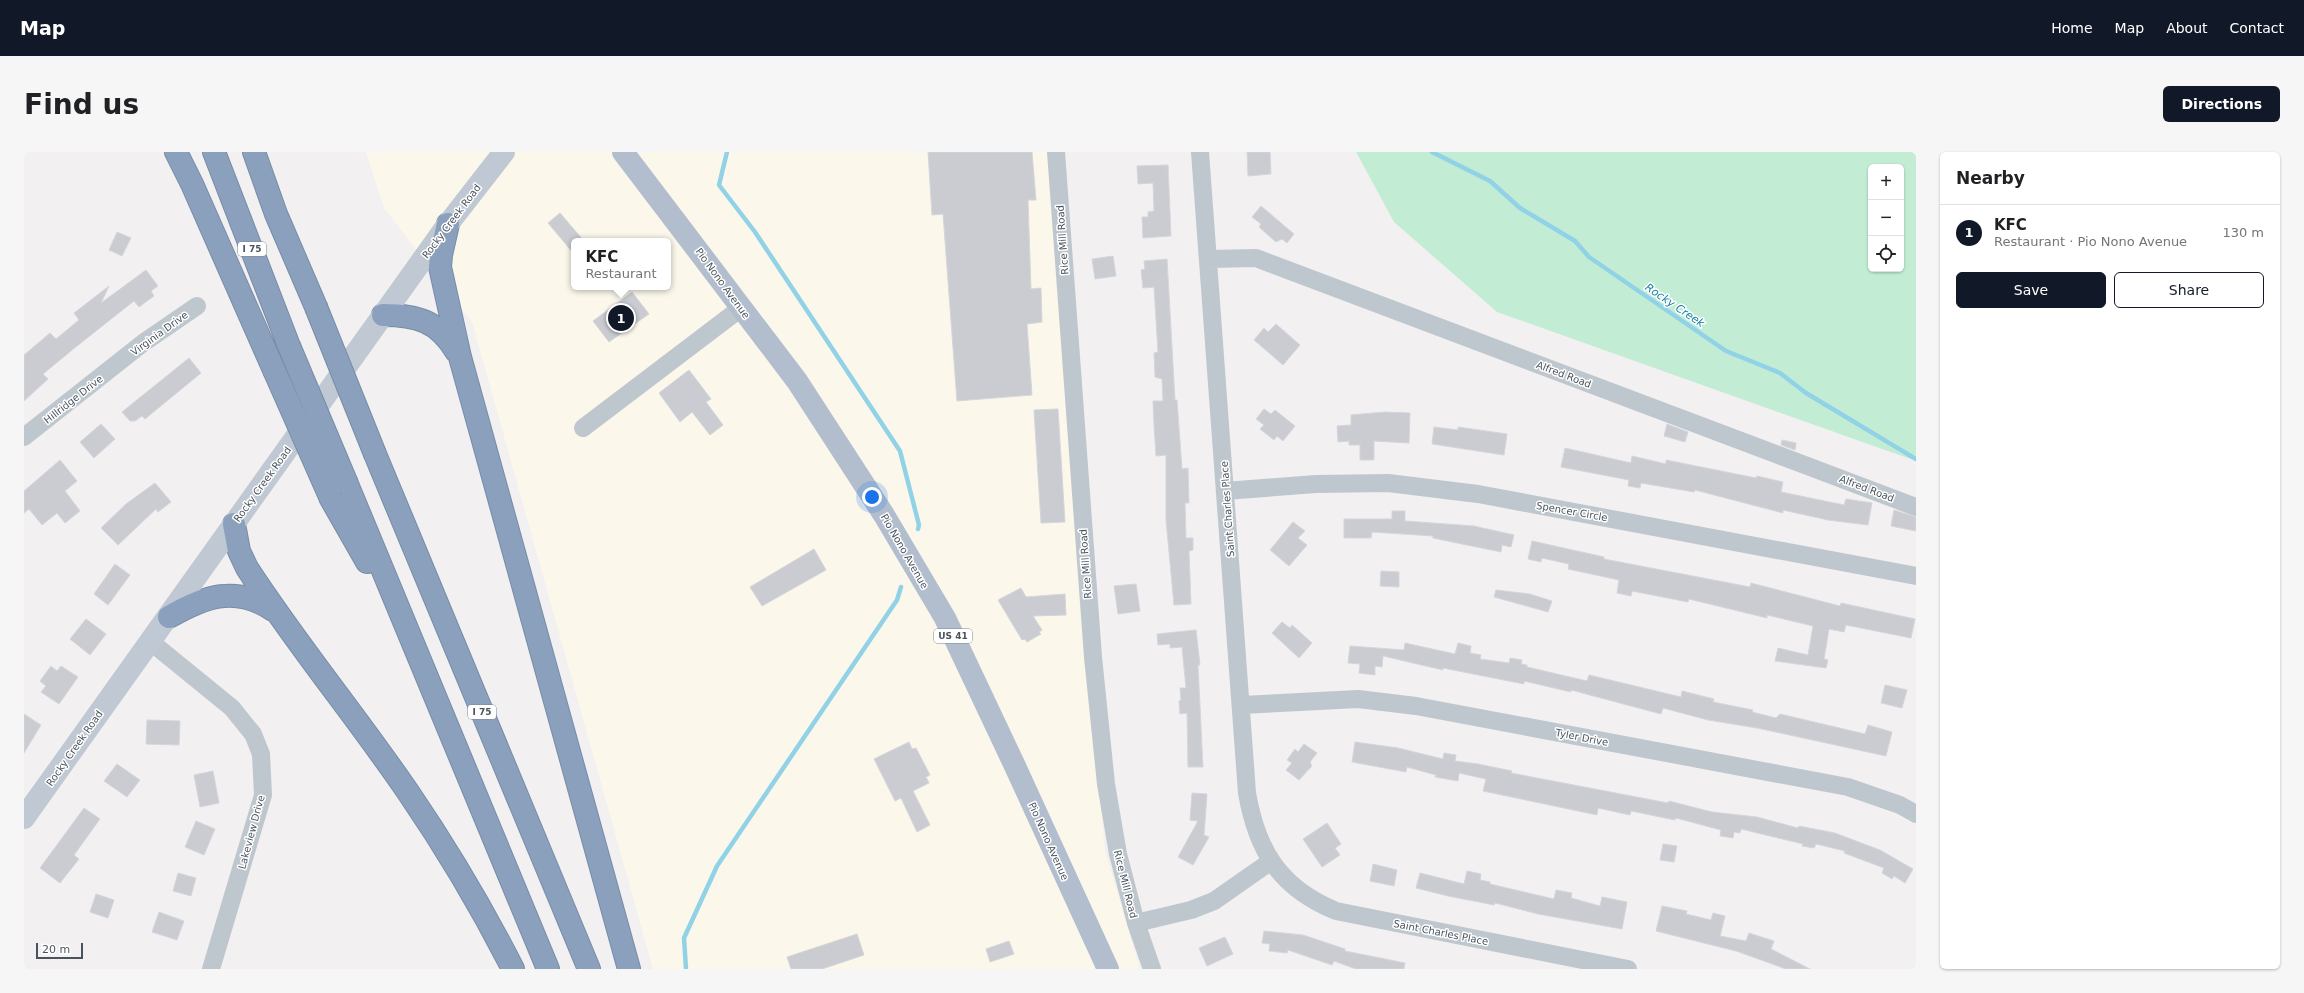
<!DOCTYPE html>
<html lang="en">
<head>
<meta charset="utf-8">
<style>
  body { margin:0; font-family:"DejaVu Sans",sans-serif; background:#f6f6f6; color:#202124 }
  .controls { position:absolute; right:12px; top:12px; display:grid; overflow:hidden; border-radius:6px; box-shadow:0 1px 3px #0004 }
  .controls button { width:36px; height:36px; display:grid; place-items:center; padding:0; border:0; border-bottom:1px solid #e0e0e0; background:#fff; color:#202124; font:20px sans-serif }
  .scale { position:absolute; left:12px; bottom:10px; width:47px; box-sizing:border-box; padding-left:4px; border:2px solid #49535d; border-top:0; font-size:11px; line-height:14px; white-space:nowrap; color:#49535d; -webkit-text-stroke:3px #fff; paint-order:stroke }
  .you { position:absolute; left:848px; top:345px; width:14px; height:14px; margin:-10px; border:3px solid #fff; border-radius:50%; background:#1a73e8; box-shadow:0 0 0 6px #1a73e833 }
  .badge { display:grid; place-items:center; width:26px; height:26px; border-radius:50%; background:#111827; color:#fff; font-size:13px; font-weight:700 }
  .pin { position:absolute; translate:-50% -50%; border:2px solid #fff; box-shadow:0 1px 4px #0006 }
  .popup { position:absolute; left:547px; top:86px; width:100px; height:52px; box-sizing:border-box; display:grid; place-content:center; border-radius:6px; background:#fff; filter:drop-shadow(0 1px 3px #0005); font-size:13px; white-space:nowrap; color:#757577 }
  .popup b { font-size:15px; color:#202124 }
  .popup::after { content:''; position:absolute; left:50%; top:100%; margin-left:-8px; border:8px solid transparent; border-top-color:#fff }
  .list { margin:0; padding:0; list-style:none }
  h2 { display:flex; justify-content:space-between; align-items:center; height:52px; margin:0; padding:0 16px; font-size:17px }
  h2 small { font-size:13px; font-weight:400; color:#757577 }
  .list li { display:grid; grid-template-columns:26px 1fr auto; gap:12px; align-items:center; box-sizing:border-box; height:56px; padding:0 16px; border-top:1px solid #e0e0e0 }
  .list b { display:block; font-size:15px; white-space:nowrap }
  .list p { margin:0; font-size:13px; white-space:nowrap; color:#757577 }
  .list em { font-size:13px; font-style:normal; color:#757577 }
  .actions { display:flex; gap:8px; padding:12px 16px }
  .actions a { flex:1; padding:9px 0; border:1px solid #111827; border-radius:6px; text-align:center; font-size:14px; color:#111827 }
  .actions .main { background:#111827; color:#fff }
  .icon { flex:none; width:22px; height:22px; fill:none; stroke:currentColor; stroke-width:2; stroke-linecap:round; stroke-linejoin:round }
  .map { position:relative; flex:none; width:1892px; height:817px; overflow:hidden; border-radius:6px }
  header { display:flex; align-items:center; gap:24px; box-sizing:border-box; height:56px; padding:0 20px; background:#111827; color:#fff }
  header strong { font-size:19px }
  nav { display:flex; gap:22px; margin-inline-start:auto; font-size:14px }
  .intro { display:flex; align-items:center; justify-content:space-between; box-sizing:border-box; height:96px; padding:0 24px }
  h1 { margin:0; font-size:28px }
  .button { padding:10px 18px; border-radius:6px; background:#111827; color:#fff; font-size:14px; font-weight:700 }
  main { display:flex; gap:24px; padding:0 24px }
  aside { flex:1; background:#fff; border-radius:6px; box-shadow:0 1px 3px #0004 }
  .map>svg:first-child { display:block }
  .commercial { fill:#fbf7eb; fill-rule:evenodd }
  .green { fill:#c2edd4; fill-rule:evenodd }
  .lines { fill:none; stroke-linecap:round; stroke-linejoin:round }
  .stream { stroke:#91d2e7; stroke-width:4.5 }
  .building { fill:#caccd2; stroke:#d5d6db }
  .highway-casing { stroke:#768ca8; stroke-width:24 }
  .street { stroke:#bfc7ce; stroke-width:18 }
  .secondary { stroke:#bfc8d3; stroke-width:22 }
  .primary { stroke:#b2becd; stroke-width:22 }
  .highway { stroke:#8ba0bc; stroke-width:22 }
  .highway-bridge-casing { stroke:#768ca8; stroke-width:24; stroke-linecap:butt }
  .highway-bridge { stroke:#8ba0bc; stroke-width:22 }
  .labels { text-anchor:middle; stroke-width:3; stroke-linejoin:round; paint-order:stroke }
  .shield { fill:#fff; stroke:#80878e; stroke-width:1 }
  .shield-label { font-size:9px; font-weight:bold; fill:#49535d }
  .street-label { font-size:10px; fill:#49535d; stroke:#fff }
  .water-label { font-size:11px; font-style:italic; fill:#1580a4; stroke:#fff }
</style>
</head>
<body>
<header>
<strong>Map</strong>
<nav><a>Home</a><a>Map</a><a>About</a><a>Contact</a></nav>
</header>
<div class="intro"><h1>Find us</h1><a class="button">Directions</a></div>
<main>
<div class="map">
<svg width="1892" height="817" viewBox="0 0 1892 817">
  <rect width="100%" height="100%" fill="#f2f0f0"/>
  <path class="commercial" d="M342,0H1024L1050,358L1081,699L1116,817H629L448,170L360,56ZM550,89H644V135H550Z"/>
  <path class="green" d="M1332,0H1892V309L1473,160L1370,70ZM1847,15H1877V117H1847Z"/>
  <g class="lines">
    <path class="stream" d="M703,0L695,33L731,80L876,299L895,373L894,377
      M1408,0L1466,29L1496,56L1551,89L1565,105L1702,199L1756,221L1782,241L1892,307
      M662,817L660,786L693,714L873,448L877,435"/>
  </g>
  <path class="building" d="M904,0H1008L1012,48H1004L1007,137L1017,136L1018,170L1003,172L1008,243L933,249L919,62L908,63Z
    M1223,0H1246L1247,22L1224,24Z
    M1144,13L1147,84L1119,86L1118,65H1124V60L1130,59L1129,31L1114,32L1113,14Z
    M1237,54L1270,82L1263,91L1258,87L1252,90L1235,75L1237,72L1228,65Z
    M536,61L560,89H550V102L524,71Z
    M93,80L107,86L98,104L85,98Z
    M1089,104L1092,124L1071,127L1068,107Z
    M1143,107L1151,248H1153L1158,317L1164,316L1165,351H1161L1162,386H1169V398L1165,399L1167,452L1150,453L1142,368V303L1132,304L1130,273L1129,249H1139L1138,227L1131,225L1130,201L1134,200L1130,135L1119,136L1117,118L1121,117L1120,109Z
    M122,118L134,134L127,139L130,144L115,155L110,149L53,194L19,222L24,227L0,249V203L26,181L32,187L55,168L50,161L85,134L77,151Z
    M608,140L625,162L585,190L569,169Z
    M1252,172L1276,193L1259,213L1230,188L1240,176L1244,180Z
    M165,206L177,221L121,267L118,264L111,269H106L98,260Z
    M665,218L687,247L682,250L699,273L686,283L668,260L656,270L635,241Z
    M1034,257L1041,370L1017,371L1010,258Z
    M1240,257L1247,262L1251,258L1271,274L1259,289L1253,284L1250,288L1236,277L1240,273L1232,267Z
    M1361,260L1386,261L1385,291L1350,289V308H1336V293H1325V289L1314,290L1313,274L1327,273V263Z
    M77,272L91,287L70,306L56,290Z
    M1643,272L1664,280L1661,290L1640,284Z
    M1410,275L1434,278V275L1483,282L1480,303L1408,292Z
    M1758,288L1772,291L1771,298L1757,293Z
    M1541,296L1607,311L1608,304L1642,312V308L1732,326L1733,324L1759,330L1757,340L1820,353L1822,347L1848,351L1844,373L1804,368L1759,358V361L1671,338L1670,340L1617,331L1616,336L1604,334L1605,328L1537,315Z
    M36,308L53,329L41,339L56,359L41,371L33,361L18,373L5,357L0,361V339Z
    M131,331L147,350L134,360L132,357L94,393L77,376L102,352Z
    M1870,358L1892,365V379L1867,374Z
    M1368,359H1381V369L1450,374L1490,383L1487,395L1478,393L1477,400L1409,386V384L1348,380L1347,386H1320V367H1368Z
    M1269,370L1281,379L1274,386L1283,393L1265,414L1246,398Z
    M1508,389L1580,405V407L1726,435L1727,431L1816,454L1817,451L1891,467L1887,486L1822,473L1820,480L1805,477L1800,507L1804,508L1802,516L1751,509L1754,496L1784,503L1789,474L1743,463V466L1665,447L1664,450L1608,439L1607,444L1593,441L1595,428L1544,417L1545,412L1518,406L1517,410L1504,407Z
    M790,397L802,418L738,454L726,435Z
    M91,412L106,423L84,453L70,442Z
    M1357,419L1375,420V435L1356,434Z
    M1112,432L1116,459L1094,462L1090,434Z
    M997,436L1002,445L1041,442L1042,463L1009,464L1018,478L1015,480L1017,482L1003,490L1001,487L998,488L974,448Z
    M1472,438L1506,442L1528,449L1524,460L1470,445Z
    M62,467L82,482L66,503L46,487Z
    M1258,470L1266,476L1268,473L1288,491L1275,506L1248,481Z
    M1172,478L1176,513H1174L1179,615H1164L1163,561L1156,562L1155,549L1157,548L1156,536H1162L1158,495L1146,496V492L1134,493L1133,482Z
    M1381,491L1431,502L1434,491L1447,494L1446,501L1457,503L1456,507L1485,511L1486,506L1498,508L1497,512L1503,513V515L1563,529L1565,523L1657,545L1658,539L1690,547L1689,550L1729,558L1728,560L1752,566L1756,562L1841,582L1844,573L1868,580L1862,604L1733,576L1684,568L1639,556L1637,562L1547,538V540L1500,529V532L1419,516V518L1359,504L1358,515L1351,514V523L1335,521L1336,512L1324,511L1326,494L1380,498Z
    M27,514L33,519L37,514L54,525L35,552L17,540L22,534L16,529Z
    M1861,533L1883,538L1878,556L1857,551Z
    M0,562L17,573L0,601Z
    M123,568L156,569L155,593L122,592Z
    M885,590L888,597L892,596L906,623L902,625L905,631L889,639L906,673L893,680L877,646L871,649L850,607Z
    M1331,590L1374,596L1419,607L1420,601L1432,603L1431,609L1454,612L1488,619L1487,621L1644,651L1645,649L1688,660L1733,665L1774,676L1775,674L1811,681L1856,698L1889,717L1881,731L1870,724L1868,727L1858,721L1860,716L1820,701L1821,699L1792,692L1790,696L1778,694L1779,692L1717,677L1716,681L1710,680L1709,686L1696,684L1697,678L1652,666L1651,668L1607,659L1606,663L1574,656L1573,663L1459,639L1462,627L1435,621L1434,629L1411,625L1412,623L1383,615L1382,620L1328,610Z
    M1280,592L1293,601L1286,610L1288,614L1275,628L1262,618L1268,611L1263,608L1271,597L1274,600Z
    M93,612L116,628L103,645L80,629Z
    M189,619L195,651L176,655L170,623Z
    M1168,641L1183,642L1180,683L1185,685L1169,713L1154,705L1174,669L1166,668Z
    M60,656L76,667L50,703L55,707L36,731L16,716Z
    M172,669L191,677L180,703L161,695Z
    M1303,671L1317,692L1311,696L1316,703L1298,715L1279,687Z
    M1639,692L1653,694L1650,710L1636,708Z
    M1349,712L1373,718L1370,734L1346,729Z
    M1443,719L1457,722L1456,728L1466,730V732L1530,747L1532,738L1548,741L1547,746L1576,754L1578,745L1603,750L1598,777L1514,762L1471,751L1470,753L1424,744L1392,736L1396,721L1440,732Z
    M154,721L172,726L167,744L149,739Z
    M72,742L90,748L84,766L66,760Z
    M1638,754L1663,759L1662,762L1687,768L1689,761L1701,764L1696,784L1722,789L1725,781L1750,789L1747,797L1786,817H1762L1712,799L1632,779Z
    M135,760L160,769L153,788L128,780Z
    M1240,779L1279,783L1321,797V799L1381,811L1380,817H1332L1310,809L1308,813L1264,798L1263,801L1245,799L1246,792L1238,791Z
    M833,782L840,803L798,817H767L763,805Z
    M1201,785L1209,802L1183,814L1175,796Z
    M985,789L990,802L966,810L962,797Z"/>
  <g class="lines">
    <defs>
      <path id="highway" d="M152,0L168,32L250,218
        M190,0L265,194
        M230,0L252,62L292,155
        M424,72L417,103L416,115L436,205L605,817
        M359,163C393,163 414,169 432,199
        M351,302L565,817
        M323,332L524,817
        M307,347L343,410
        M210,372L215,399L223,416C273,493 332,564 384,640C423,697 458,756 489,817
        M145,465C181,444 212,433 249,458"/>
    </defs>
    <use href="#highway" class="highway-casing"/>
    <path class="street" d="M1032,0L1069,505L1082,632L1094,702L1112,771L1128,817
      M1176,0L1223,641C1233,699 1256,736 1312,759L1604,817
      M1185,107L1232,106L1892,355
      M559,276L717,156
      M0,285L119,191L173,154
      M1201,339L1292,332L1364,331L1454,342L1892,424
      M127,490L208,556L229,582L237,602L239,643L187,817
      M1218,553L1334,547L1392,554L1824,635L1876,653L1892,662
      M1112,771L1167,758L1190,749L1246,710"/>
    <path class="secondary" d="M0,666L424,72L480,0"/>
    <path class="primary" d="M599,0L773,229L860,363L921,466L990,612L1084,817"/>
    <use href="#highway" class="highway"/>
    <defs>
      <path id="highway-bridge" d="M292,155L351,302
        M265,194L323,332
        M250,218L307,347"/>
    </defs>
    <use href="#highway-bridge" class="highway-bridge-casing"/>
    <use href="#highway-bridge" class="highway-bridge"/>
  </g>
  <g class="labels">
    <g class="shield">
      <rect x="214" y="90" width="28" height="14" rx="3"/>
      <rect x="910" y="477" width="38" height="14" rx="3"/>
      <rect x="444" y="553" width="28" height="14" rx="3"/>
    </g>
    <g class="shield-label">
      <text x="228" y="100">I 75</text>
      <text x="929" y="487">US 41</text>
      <text x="458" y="563">I 75</text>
    </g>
    <g class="street-label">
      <text transform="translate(427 69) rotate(-53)" y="4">Rocky Creek Road</text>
      <text transform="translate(1038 88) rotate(-94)" y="4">Rice Mill Road</text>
      <text transform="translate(699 131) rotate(54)" y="4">Pio Nono Avenue</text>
      <text transform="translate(135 181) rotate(-36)" y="4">Virginia Drive</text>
      <text transform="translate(1540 222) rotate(21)" y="4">Alfred Road</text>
      <text transform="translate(49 247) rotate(-38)" y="4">Hillridge Drive</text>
      <text transform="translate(238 332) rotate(-54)" y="4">Rocky Creek Road</text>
      <text transform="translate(1843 336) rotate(21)" y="4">Alfred Road</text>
      <text transform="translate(1203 357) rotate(-94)" y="4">Saint Charles Place</text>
      <text transform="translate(1548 359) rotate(10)" y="4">Spencer Circle</text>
      <text transform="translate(881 399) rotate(60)" y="4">Pio Nono Avenue</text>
      <text transform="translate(1061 412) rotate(-94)" y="4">Rice Mill Road</text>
      <text transform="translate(1558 585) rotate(11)" y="4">Tyler Drive</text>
      <text transform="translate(50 596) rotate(-55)" y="4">Rocky Creek Road</text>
      <text transform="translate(227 680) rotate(-75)" y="4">Lakeview Drive</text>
      <text transform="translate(1025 689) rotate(66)" y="4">Pio Nono Avenue</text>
      <text transform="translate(1102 732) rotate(76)" y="4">Rice Mill Road</text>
      <text transform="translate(1417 780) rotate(11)" y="4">Saint Charles Place</text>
    </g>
    <g class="water-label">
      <text transform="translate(1651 153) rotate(34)" y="4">Rocky Creek</text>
    </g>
  </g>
</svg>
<div class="controls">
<button>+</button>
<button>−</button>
<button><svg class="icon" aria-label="locate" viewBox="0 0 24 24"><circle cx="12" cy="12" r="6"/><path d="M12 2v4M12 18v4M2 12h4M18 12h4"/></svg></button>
</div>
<div class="scale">20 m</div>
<div class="you"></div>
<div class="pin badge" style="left:597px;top:166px">1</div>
<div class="popup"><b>KFC</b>Restaurant</div>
</div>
<aside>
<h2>Nearby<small></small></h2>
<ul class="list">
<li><span class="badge">1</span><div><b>KFC</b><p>Restaurant · Pio Nono Avenue</p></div><em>130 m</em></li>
</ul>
<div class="actions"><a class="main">Save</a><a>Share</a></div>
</aside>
</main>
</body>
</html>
